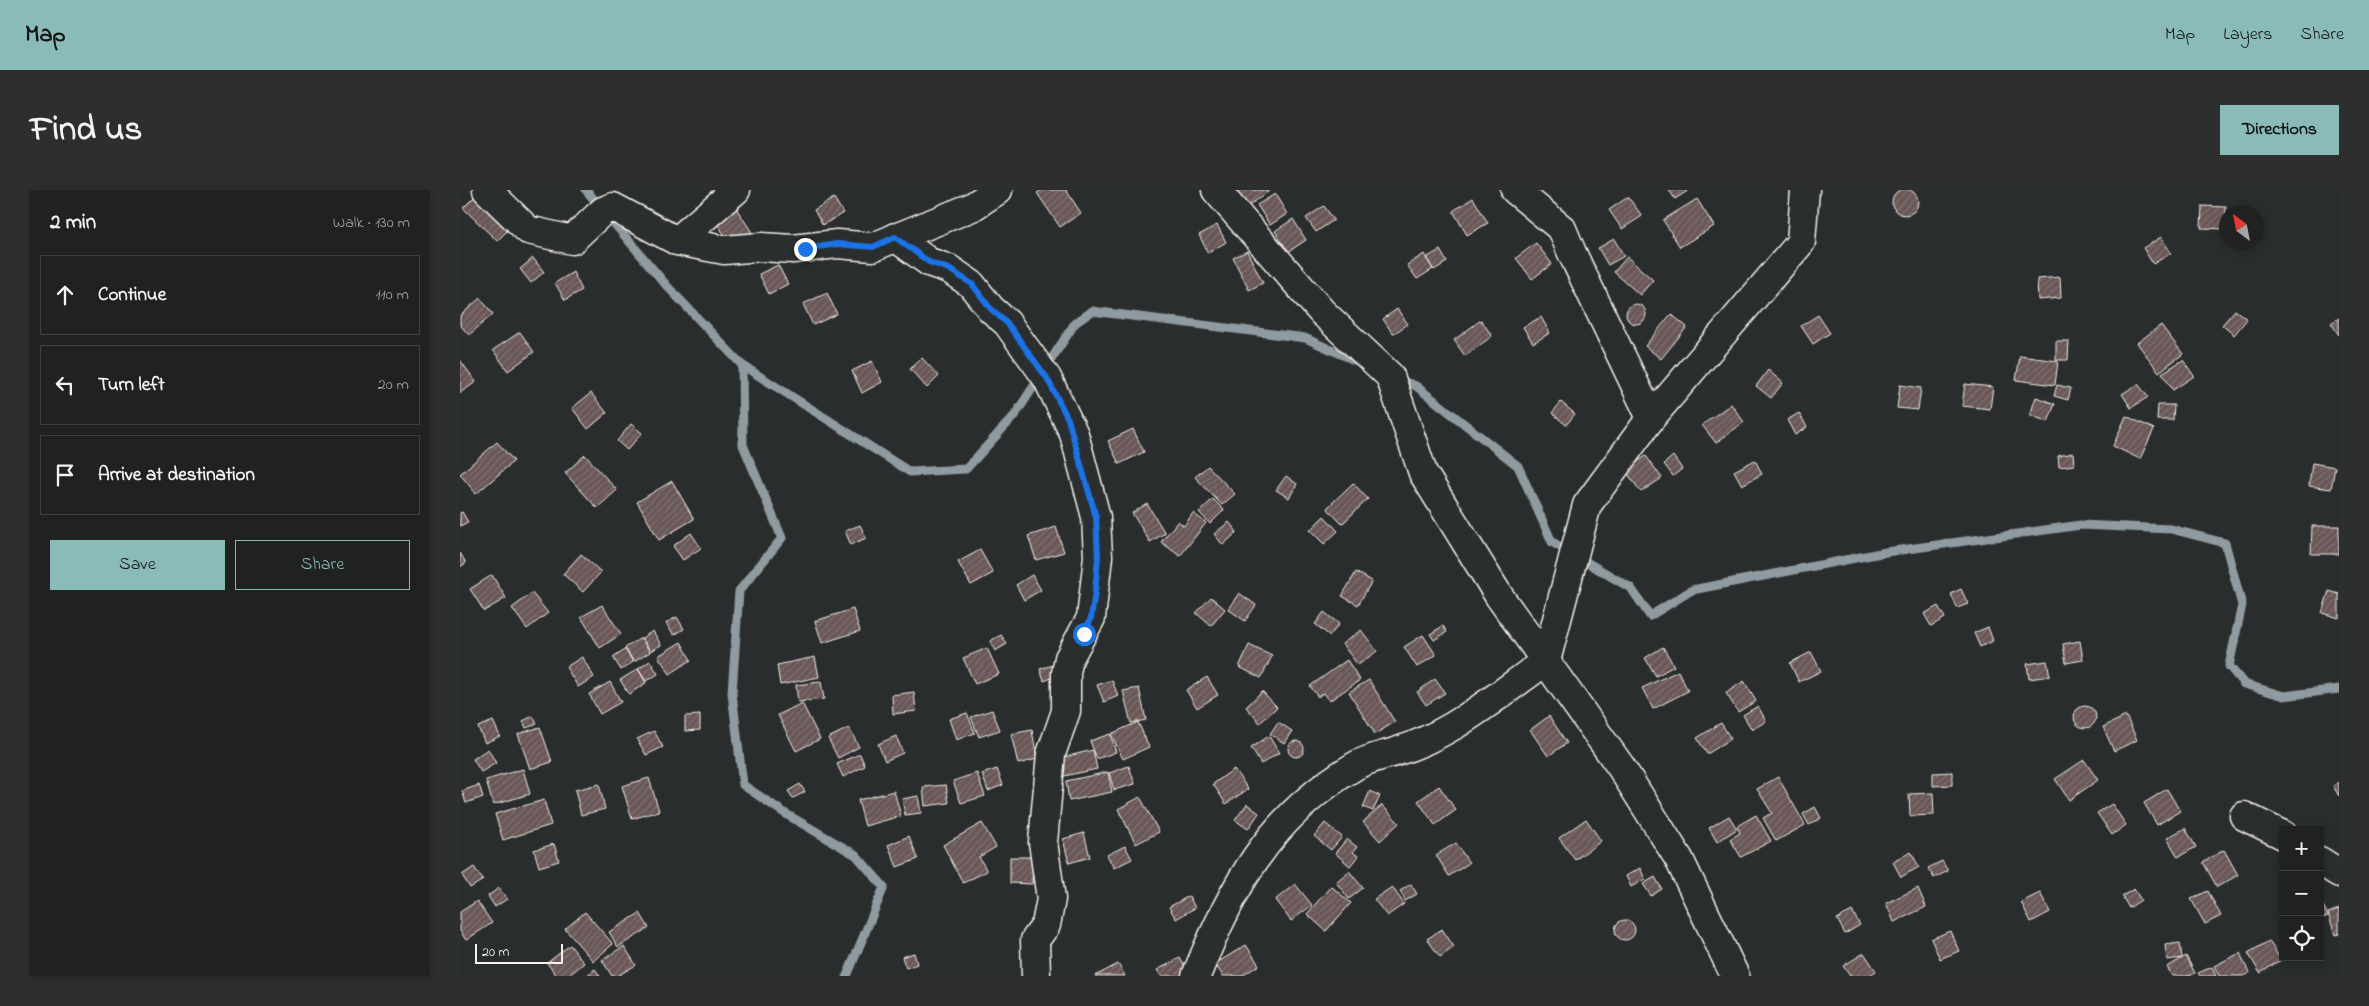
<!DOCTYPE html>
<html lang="en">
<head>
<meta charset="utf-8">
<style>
  body { margin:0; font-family:"Indie Flower",sans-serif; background:#2d2f2f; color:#f1f3f6 }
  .controls { position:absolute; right:15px; bottom:15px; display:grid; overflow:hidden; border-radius:0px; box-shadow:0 2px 8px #0003 }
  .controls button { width:45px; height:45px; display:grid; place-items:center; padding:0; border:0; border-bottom:1px solid #3d3f40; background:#202222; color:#f1f3f6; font:25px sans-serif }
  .compass { position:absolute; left:1759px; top:15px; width:45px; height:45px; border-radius:50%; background:#202222; box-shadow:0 2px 8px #0003; rotate:328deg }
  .scale { position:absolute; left:15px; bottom:12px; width:88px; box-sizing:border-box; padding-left:5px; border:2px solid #f4f1e8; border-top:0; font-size:14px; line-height:18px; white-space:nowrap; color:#f4f1e8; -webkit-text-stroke:4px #2a2d2e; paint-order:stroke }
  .stop { position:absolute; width:15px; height:15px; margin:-11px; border:4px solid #1a73e8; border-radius:50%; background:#fff }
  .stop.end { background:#1a73e8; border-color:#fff; box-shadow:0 1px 5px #0008 }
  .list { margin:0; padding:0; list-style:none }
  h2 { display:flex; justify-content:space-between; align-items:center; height:65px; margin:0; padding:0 20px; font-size:21px }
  h2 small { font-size:16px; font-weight:400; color:#a2a4a5 }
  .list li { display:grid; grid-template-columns:32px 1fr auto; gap:15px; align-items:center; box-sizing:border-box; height:80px; margin:0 10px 10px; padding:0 10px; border:1px solid #3d3f40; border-radius:0px }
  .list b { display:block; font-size:19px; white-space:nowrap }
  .list em { font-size:16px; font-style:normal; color:#a2a4a5 }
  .actions { display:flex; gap:10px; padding:15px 20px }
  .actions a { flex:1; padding:11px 0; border:1px solid #8bbbb9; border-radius:0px; text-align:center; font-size:18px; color:#8bbbb9 }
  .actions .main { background:#8bbbb9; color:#111 }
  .icon { flex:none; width:28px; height:28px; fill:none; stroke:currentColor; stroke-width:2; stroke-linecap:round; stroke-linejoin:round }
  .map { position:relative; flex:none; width:1879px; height:786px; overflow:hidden; border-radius:0px }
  header { display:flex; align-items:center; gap:30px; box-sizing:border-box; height:70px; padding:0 25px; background:#8bbbb9; color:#111 }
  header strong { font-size:24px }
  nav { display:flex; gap:28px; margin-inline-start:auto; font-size:18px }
  .intro { display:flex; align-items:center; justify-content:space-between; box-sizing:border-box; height:120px; padding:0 30px }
  h1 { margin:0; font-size:35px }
  .button { padding:12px 22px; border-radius:0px; background:#8bbbb9; color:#111; font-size:18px; font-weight:700 }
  main { display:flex; gap:30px; padding:0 30px }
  aside { flex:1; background:#202222; border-radius:0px; box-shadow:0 2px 8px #0003 }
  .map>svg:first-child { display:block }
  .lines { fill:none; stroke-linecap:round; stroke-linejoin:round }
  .stream { stroke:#8f9ba0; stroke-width:9 }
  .building { fill:url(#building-hatch); stroke:#f4f1e8 }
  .minor-casing { stroke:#f4f1e8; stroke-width:31 }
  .minor { stroke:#2a2d2e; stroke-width:28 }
  .route { stroke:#1a73e8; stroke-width:6 }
</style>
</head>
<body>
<header>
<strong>Map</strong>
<nav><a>Map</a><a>Layers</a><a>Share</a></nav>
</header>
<div class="intro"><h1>Find us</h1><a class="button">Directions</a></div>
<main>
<aside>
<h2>2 min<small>Walk · 130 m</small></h2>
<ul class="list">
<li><svg class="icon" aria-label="ahead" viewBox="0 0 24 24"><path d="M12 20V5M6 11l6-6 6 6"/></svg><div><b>Continue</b></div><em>110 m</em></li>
<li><svg class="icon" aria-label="left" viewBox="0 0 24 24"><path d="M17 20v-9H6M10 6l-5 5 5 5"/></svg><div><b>Turn left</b></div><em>20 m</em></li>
<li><svg class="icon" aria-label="arrive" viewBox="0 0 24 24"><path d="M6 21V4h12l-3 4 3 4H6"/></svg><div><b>Arrive at destination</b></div></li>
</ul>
<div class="actions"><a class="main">Save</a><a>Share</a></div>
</aside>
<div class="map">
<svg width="1879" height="786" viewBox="0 0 1879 786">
  <defs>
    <pattern id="building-hatch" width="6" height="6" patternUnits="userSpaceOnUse" patternTransform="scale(1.25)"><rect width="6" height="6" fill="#695757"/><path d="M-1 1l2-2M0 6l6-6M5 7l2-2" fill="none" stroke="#7f706f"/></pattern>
  </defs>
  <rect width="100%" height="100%" fill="#2a2d2e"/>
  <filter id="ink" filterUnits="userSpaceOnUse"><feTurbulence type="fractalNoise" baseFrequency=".02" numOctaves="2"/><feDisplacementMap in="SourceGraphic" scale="10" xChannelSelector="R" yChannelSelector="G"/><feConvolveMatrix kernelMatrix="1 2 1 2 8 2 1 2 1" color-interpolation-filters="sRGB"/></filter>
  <g filter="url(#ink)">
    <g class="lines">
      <path class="stream" d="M126,0L207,96L282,175L450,282L506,279L555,225L615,133L632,121L845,148L903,174
        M282,175L283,255L322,348L279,401L272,503L283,595L326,624L396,665L424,697L387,786
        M937,189L956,196L1058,276L1092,352L1171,398L1190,426L1232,400L1426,362L1621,335L1711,339L1765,353L1782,415L1769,476L1784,494L1824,506L1879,499"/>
    </g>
    <path class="building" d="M1432 12a13 13 0 1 1 26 0a13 13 0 1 1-26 0Z
      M582,0H606L621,23L600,37L577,3Z
      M773,0H808L809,1L786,18Z
      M1209,0H1229L1215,9Z
      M18,3L52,36L37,51L3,18Z
      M815,4L827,24L810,35L797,15Z
      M1168,7L1182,26L1162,39L1149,20Z
      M374,8L383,23L363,35L354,20Z
      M1013,8L1028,33L1007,45L993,21Z
      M1237,9L1254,36L1220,57L1203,30Z
      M274,15L293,44L273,58L254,29Z
      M864,16L874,30L856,42L846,28Z
      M1742,16L1766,17L1765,39L1741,38Z
      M833,29L846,50L828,62L815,41Z
      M757,35L766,52L748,63L739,45Z
      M1701,47L1711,63L1693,74L1683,58Z
      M1154,49L1164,66L1148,75L1138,58Z
      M1076,53L1092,74L1072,89L1056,68Z
      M980,60L987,72L974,80L966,68Z
      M787,61L803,93L789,100L773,68Z
      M964,64L973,79L957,89L947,75Z
      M1167,67L1193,90L1180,105L1154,82Z
      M73,68L84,82L71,93L60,79Z
      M318,75L328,94L309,104L299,84Z
      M113,82L122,100L105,110L95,93Z
      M1600,87L1601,108L1578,110L1577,89Z
      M367,103L377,124L353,135L343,114Z
      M20,108L33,124L9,145L0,135V126Z
      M1166 124a10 10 0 1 1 20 0a10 10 0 1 1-20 0Z
      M937,119L948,134L933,144L923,129Z
      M1775,120L1787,129L1774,145L1762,135Z
      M1211,124L1227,137L1201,169L1185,156Z
      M1358,125L1370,143L1353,154L1341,136Z
      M1081,127L1090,143L1073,153L1063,137Z
      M1879,128V145L1871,133Z
      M1021,130L1032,146L1005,166L994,150Z
      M1701,135L1723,164L1699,182L1677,153Z
      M60,142L74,162L48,181L33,160Z
      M1596,151H1609L1608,170H1596Z
      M1560,166L1598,171L1595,195L1556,190Z
      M462,168L479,186L467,198L450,179Z
      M0,170L16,192L0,203Z
      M1723,170L1734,186L1713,200L1702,183Z
      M412,171L422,192L402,203L392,181Z
      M1308,180L1323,193L1311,208L1296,196Z
      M1505,194L1533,197L1530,219L1502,216Z
      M1678,194L1688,207L1671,218L1662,204Z
      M1440,195L1461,198L1458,220L1437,218Z
      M1597,195L1611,198L1608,210L1594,206Z
      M131,203L147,223L128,239L112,218Z
      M1576,207L1595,214L1588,232L1570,225Z
      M1101,212L1115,224L1106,235L1092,223Z
      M1271,214L1284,232L1256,253L1242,235Z
      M1698,215H1714L1713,230H1697Z
      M1339,223L1347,237L1335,245L1327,230Z
      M1666,226L1694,239L1680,269L1653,256Z
      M171,234L182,243L167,260L157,251Z
      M673,239L684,262L659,274L648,251Z
      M37,252L54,271L16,304L0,284Z
      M1613,263L1614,275L1599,277L1598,266Z
      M125,265L157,300L137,318L105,283Z
      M1186,266L1202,288L1181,302L1165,280Z
      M1213,266L1222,279L1213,286L1204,274Z
      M1295,270L1302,284L1282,295L1274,281Z
      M1852,273L1875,277L1871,299L1849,296Z
      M748,276L775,304L762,315L735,287Z
      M826,286L837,294L829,308L816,300Z
      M212,291L234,329L199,350L177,312Z
      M893,293L908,309L882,334L867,318Z
      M753,309L764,320L750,334L739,322Z
      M687,314L705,343L690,352L672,323Z
      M2,322L8,332L0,336V323Z
      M733,323L746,333L720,366L701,352L718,331L724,336Z
      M864,326L878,341L864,354L850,340Z
      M769,332L777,342L763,355L754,344Z
      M400,335L406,348L391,355L385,341Z
      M1852,336H1879V364H1851Z
      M596,337L604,362L576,370L568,346Z
      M231,343L241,358L223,370L213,356Z
      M520,360L533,383L511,395L498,372Z
      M0,363L6,373L0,377Z
      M121,364L141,382L123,402L103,384Z
      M896,382L912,391L898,415L882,406Z
      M32,385L46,408L24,421L10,399Z
      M572,385L581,400L564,410L556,395Z
      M1501,399L1508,414L1497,418L1491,404Z
      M1869,401L1879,404V428L1862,423Z
      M72,403L88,423L67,439L52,418Z
      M779,403L796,415L785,431L768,419Z
      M751,407L765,419L751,436L736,423Z
      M142,415L161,444L140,458L121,427Z
      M1478,416L1485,428L1471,436L1464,424Z
      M393,419L400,441L362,453L355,431Z
      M864,422L879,434L870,446L855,434Z
      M217,427L224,439L214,445L206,433Z
      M983,436L987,442L974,450L970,444Z
      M1528,437L1533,451L1520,457L1514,443Z
      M901,440L917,461L898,475L882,454Z
      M193,441L201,455L190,461L182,448Z
      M541,445L547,454L535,461L530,451Z
      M963,445L976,465L957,477L944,457Z
      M181,448L190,462L174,472L165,458Z
      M1620,451L1623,470L1606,473L1603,454Z
      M221,452L231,470L210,484L198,466Z
      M789,455L812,466L801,488L779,477Z
      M1203,457L1214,476L1196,486L1185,468Z
      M527,458L539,484L515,494L503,468Z
      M165,459L173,472L161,480L153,467Z
      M1351,462L1361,481L1339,492L1330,473Z
      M122,467L134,487L118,497L106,477Z
      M355,467L359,487L320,495L317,475Z
      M887,470L900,490L869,511L863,503L858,507L850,496Z
      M190,471L198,484L186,491L178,479Z
      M1587,471L1590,486L1569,489L1567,474Z
      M596,474L599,485L584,491L580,479Z
      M178,479L186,493L169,504L160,490Z
      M1218,481L1228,501L1193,519L1182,498Z
      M747,487L758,505L737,518L726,500Z
      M975,489L985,503L966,515L957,502Z
      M652,490L658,506L644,512L637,495Z
      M909,490L935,532L915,544L889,502Z
      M1284,491L1296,511L1278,522L1266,503Z
      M150,492L161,512L140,524L129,504Z
      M361,492L364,509L338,512L336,495Z
      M679,498L686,530L671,533L663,501Z
      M802,501L817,517L800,533L786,517Z
      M454,502L456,521L433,524L432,505Z
      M342,513L360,549L336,561L318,525Z
      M1298,516L1306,531L1292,540L1283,525Z
      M1614 527a11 11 0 1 1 22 0a11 11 0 1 1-22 0Z
      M532,520L540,540L519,547L511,527Z
      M507,523L515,543L496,550L489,529Z
      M240,525V540L225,541V526Z
      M73,526L77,534L66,538L63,531Z
      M1089,526L1107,553L1088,566L1070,540Z
      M1666,526L1677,550L1654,561L1643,537Z
      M33,531L40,546L25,553L18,537Z
      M678,532L689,557L663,569L651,544Z
      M818,532L832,541L824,553L810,544Z
      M1261,533L1271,549L1247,564L1237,548Z
      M80,537L92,572L70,579L58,544Z
      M389,538L399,557L378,568L368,548Z
      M572,540L577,569L558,574L551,544Z
      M194,541L203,557L186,565L177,549Z
      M650,544L656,562L637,569L630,551Z
      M436,546L443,563L425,571L418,554Z
      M809,546L819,563L801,574L791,558Z
      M828 559a8 8 0 1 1 16 0a8 8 0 1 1-16 0Z
      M28,559L36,573L21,582L13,569Z
      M633,560L637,579L604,586L600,568Z
      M400,564L405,576L383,587L377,574Z
      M1624,570L1638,590L1609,610L1595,589Z
      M669,576L675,594L654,600L649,583Z
      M63,579L70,604L33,615L26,590Z
      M537,579L543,595L528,601L522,584Z
      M774,579L788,599L766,614L753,594Z
      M648,582L652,602L609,611L606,591Z
      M1492,582V595L1473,596V583Z
      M517,583L525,606L501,613L493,591Z
      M1318,587L1345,635L1316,651L1303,628L1312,623L1297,599Z
      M189,588L199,621L172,629L162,596Z
      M1879,592V606L1873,596Z
      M139,594L145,619L121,625L115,600Z
      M340,594L345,602L333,608L328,601Z
      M19,595L23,607L6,613L2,601Z
      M486,595L489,613L465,616L463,597Z
      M979,596L996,620L975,635L958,611Z
      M1707,599L1720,621L1697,635L1684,613Z
      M434,601L441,626L405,636L398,610Z
      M910,601L920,606L913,621L903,617Z
      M1473,603L1474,625L1450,626L1449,604Z
      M458,606L461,623L445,625L442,609Z
      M680,607L699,642L676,654L658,619Z
      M84,610L91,635L43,650L35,624Z
      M787,614L799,623L788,639L775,630Z
      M1652,614L1666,635L1652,645L1637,623Z
      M922,615L939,633L920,651L903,632Z
      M1355,617L1361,628L1349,635L1343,624Z
      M1296,625L1311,651L1281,667L1270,649L1280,643L1277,636Z
      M1269,626L1277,639L1257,652L1249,638Z
      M1126,629L1141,651L1115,670L1099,648Z
      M522,633L536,657L519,667L527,681L503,693L483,655Z
      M865,633L882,647L871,660L854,646Z
      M1725,638L1736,657L1718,667L1707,648Z
      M624,643L630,667L609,673L603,649Z
      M449,646L458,669L437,677L428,655Z
      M887,649L897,657L893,662L898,666L890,676L875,663Z
      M996,653L1009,673L989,686L976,665Z
      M94,654L99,671L79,677L74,660Z
      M665,656L672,669L654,678L647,665Z
      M1764,660L1778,685L1757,697L1743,672Z
      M1451,662L1459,677L1441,687L1433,672Z
      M550,667H573L572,694L550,693Z
      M1482,671L1488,681L1474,688L1468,678Z
      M14,677L23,690L10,698L2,685Z
      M1180,678L1185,689L1171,697L1166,686Z
      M889,681L903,698L889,709L876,692Z
      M1195,687L1202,699L1191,706L1183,694Z
      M835,694L852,715L831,731L815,710Z
      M951,694L957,704L945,711L940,701Z
      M871,696L891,713L866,741L847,724Z
      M932,697L944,714L927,726L914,709Z
      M39,698L47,709L35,717L28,706Z
      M1458,698L1466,717L1434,732L1426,713Z
      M1674,699L1681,710L1669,718L1662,706Z
      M1748,701L1761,726L1745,734L1731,709Z
      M1580,703L1590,722L1571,732L1561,712Z
      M729,706L735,718L716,729L709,717Z
      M1860,709L1868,726L1860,729Z
      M17,711L32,733L6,750L0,741V722Z
      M1879,719V744L1875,745L1868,723Z
      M1392,721L1400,735L1385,744L1377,729Z
      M125,722L153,754L133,771L105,739Z
      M180,723L189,738L158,757L149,742Z
      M1155 740a10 10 0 1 1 20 0a10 10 0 1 1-20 0Z
      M982,739L994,757L980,767L967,749Z
      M1490,741L1499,761L1480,769L1471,749Z
      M1809,751L1821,770L1800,783L1788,763Z
      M1720,753L1722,768L1707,770L1705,755Z
      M110,755L124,773L108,786H97L87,773Z
      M786,755L799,775L782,786H763L755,774Z
      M164,756L176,775L157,786H152L142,770Z
      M454,763L457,774L446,778L442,767Z
      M1404,763L1416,781L1408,786H1390L1383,776Z
      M1780,763L1789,783L1783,786H1759L1754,776Z
      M1726,766L1735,783L1729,786H1712L1707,777Z
      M720,768L730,786H701L697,780Z
      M658,774L665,786H635Z
      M1752,777L1756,786H1740L1738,783Z
      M135,779L140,786H126Z"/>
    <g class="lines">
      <defs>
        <path id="minor" d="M27,0L68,40L112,50L143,21L153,17L217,51L264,60L301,57L333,59L377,54L413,57L512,17L538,0
          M756,0L862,122L930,186L963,283L1039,406L1161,577L1219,669L1275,786
          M1055,0L1102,39L1112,63L1191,228
          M435,47L469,72L489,79L511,94L531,119L547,133L587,188L614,244L636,327L638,367L631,428L609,468L606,483V521L591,564L583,652L591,709L586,735L575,750L576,786
          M217,51L276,0
          M1784,626L1823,645
          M1860,671L1879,683
          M736,786C772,697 809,627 895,576C909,568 923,566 938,561C957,555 976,546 993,536C1025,517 1055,493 1086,471L1127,315L1191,228L1341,52L1345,0"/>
      </defs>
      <use href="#minor" class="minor-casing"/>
      <use href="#minor" class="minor"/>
    </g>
  </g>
  <g class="lines" filter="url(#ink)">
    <path class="route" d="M345,59L377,54L413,57L435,47L469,72L489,79L512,94L531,119L547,133L587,188L608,229L636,327L638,367L635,402L631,428L624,444"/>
  </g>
</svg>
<div class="controls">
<button>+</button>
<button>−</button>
<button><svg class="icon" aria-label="locate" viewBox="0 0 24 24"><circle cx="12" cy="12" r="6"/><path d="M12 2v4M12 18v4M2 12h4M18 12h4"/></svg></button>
</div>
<svg class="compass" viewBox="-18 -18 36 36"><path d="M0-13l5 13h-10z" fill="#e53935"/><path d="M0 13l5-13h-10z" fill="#a2a4a5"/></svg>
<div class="scale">20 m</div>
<div class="stop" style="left:624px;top:444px"></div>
<div class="stop end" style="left:345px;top:59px"></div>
</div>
</main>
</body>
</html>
